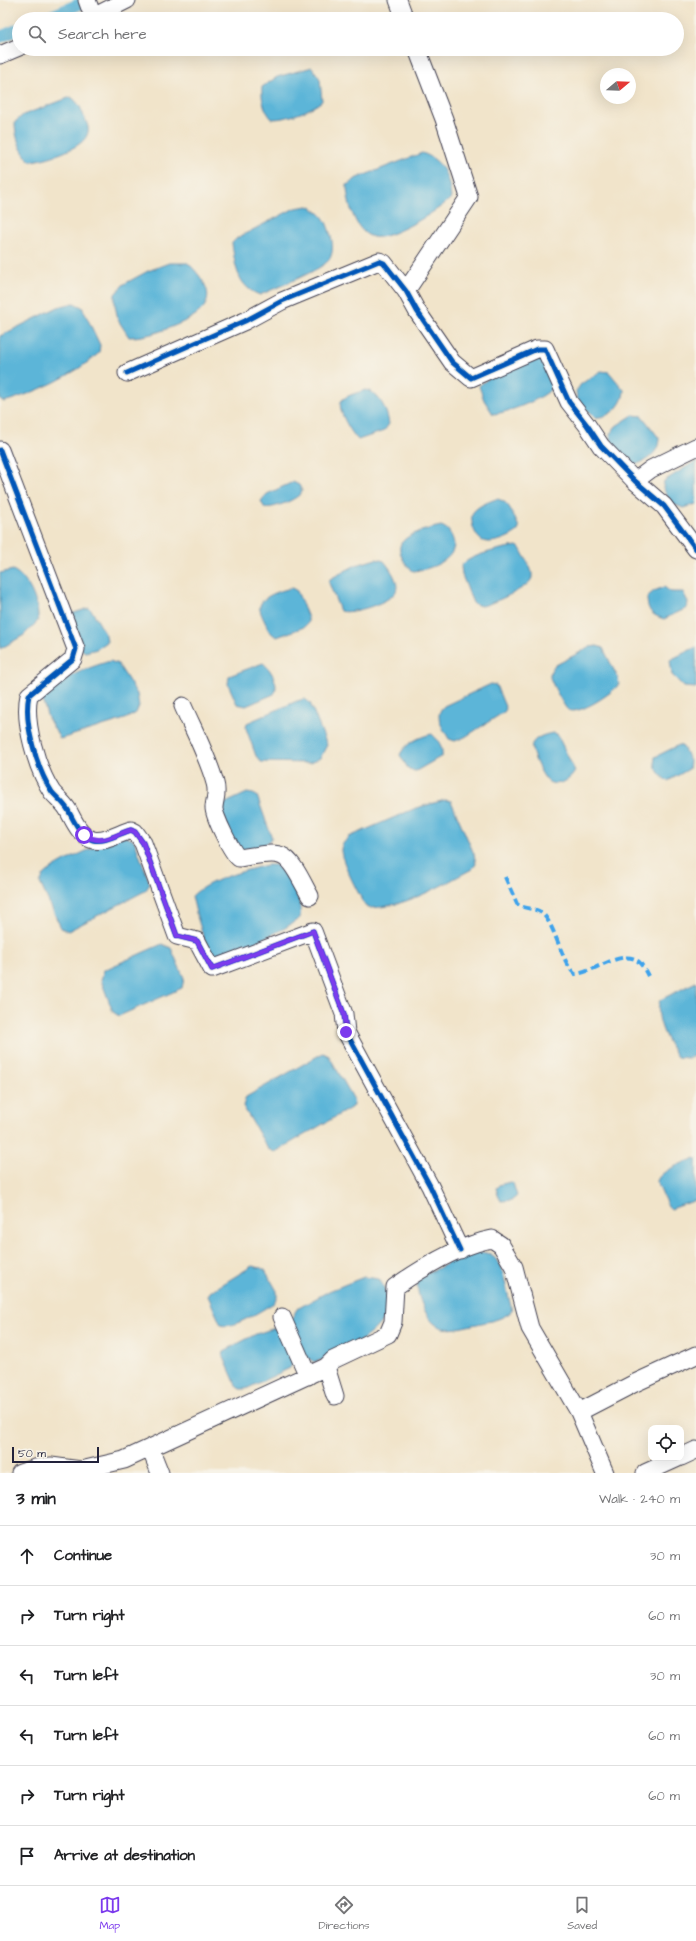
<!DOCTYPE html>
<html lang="en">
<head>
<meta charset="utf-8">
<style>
  body { margin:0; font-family:"Architects Daughter",sans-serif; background:#f6f6f6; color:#202124 }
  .controls { position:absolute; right:12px; bottom:12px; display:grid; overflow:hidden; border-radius:8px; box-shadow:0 4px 16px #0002 }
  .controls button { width:36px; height:36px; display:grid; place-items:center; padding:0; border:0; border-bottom:1px solid #e0e0e0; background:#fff; color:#202124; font:20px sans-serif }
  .compass { position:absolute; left:600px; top:68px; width:36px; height:36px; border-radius:50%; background:#fff; box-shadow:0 4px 16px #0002; rotate:71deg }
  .scale { position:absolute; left:12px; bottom:10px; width:87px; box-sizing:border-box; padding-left:4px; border:2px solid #22223b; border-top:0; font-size:11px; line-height:14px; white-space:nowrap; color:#22223b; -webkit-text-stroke:3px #f7f3e8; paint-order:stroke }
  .stop { position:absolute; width:12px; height:12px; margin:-9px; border:3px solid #7c3aed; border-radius:50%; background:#fff }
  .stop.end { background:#7c3aed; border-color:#fff; box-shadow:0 1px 4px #0008 }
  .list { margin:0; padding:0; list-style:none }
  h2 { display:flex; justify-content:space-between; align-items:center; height:52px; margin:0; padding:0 16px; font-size:17px }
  h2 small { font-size:13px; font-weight:400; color:#757577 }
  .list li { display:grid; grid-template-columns:26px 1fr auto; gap:12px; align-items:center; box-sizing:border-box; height:60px; padding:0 16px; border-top:1px solid #e0e0e0 }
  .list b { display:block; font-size:15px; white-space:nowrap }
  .list em { font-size:13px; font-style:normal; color:#757577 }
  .icon { flex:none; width:22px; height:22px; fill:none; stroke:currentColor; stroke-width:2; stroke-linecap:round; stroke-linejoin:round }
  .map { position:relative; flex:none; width:696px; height:1473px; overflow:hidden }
  .search { position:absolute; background:#fff; box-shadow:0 4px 16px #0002; left:12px; right:12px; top:12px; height:44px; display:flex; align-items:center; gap:10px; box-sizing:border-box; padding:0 14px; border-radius:22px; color:#757577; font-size:15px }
  .sheet { height:412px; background:#fff }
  nav { display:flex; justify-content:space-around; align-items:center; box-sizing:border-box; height:56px; border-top:1px solid #e0e0e0; background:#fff; font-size:11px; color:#757577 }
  nav a { display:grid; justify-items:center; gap:2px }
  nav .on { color:#7c3aed }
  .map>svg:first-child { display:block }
  .water { fill:#5bb5d8; stroke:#3e6c8a }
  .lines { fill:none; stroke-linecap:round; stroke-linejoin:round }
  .canal { stroke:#5bb5d8; stroke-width:12 }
  .minor-casing { stroke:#413f50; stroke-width:19 }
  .minor { stroke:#fff; stroke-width:17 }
  .quiet { stroke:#3ea2ec; stroke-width:4; stroke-dasharray:8 4; stroke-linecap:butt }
  .cycleway-casing { stroke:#f7f3e8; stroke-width:8 }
  .cycleway { stroke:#0057b8; stroke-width:5 }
  .route { stroke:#7c3aed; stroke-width:5 }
</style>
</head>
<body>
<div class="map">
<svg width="696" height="1473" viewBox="0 0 696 1473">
  <rect width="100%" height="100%" fill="#f7f3e8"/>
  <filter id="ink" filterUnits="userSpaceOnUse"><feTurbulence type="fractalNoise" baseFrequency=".025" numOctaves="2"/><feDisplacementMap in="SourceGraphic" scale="8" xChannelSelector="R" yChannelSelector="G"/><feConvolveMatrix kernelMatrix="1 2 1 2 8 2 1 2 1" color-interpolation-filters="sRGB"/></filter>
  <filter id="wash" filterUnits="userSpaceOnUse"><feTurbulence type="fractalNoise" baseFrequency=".012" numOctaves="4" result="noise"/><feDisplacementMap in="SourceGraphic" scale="16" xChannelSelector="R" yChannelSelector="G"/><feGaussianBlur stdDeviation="0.9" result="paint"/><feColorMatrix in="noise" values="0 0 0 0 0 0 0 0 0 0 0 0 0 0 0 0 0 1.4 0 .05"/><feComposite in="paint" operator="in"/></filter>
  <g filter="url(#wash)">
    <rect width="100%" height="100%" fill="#f1e4ca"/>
    <path class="water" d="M312,67L320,79L322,101C310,111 288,119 272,119C264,110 261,99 262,87L277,77Z
      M71,97C79,103 81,108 84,117C87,123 90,129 87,135C82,149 44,160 30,161C20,151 15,136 15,122L23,115Z
      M422,153C443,160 449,177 451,198C440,210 388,241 373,237C355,233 347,201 347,185L357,178Z
      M308,206C321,212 326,219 330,233C333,242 334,252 329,260C320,271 275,288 260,295C237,287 235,265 232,243L237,238L295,208Z
      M169,263H188C218,293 214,310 174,326C159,332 146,337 129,337L118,320L115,305V294L124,284L148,271Z
      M74,303L82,307L100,345L99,353C75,375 35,393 4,402L0,399V336L58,307Z
      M543,359L555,380C554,382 553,386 551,389C543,399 507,413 493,414L484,400L479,386C492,373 525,361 543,359Z
      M601,371L609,372L624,390C624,405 609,419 594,417L577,399L576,391L581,384Z
      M365,390C379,392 387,410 389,424L384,431L358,440C352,434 335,408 342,400C347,395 358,393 365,390Z
      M633,415L642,416L659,438C659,453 648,460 635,465C622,460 612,447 610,434L616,426Z
      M696,461V504L683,508L671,503L663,488L664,481Z
      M293,482L299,485L302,491C300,499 271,510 264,507L261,501L267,494Z
      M496,499C510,500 513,516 519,527L518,531C511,537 492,545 483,541C475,538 468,518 474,511C480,505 488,502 496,499Z
      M441,526C447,528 449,531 452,537C462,558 430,570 413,571C406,566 394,549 403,541C410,533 431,528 441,526Z
      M517,546L520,548C524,557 533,568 532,577C532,587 491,604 482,606C479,606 476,604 473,603L462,575L461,566C469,555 503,548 517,546Z
      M376,559L384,561C389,567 400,582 396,591C392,602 351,615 340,611L329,583L330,579L356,565Z
      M13,570C29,579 39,603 38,621L24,635L0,649V573Z
      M664,587L671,592H683L688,602L687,608L664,619C651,615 647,610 647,597L654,591Z
      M292,588L297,591L308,618V623L304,627L277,637C270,634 268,628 265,622C263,618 261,614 260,610C257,597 282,590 292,588Z
      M89,608L92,611L106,635L107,642L97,649L85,652L81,649L71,614Z
      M597,646L603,648L618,678L619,684C613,693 578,716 568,710C564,707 551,682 550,677C550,672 551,670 554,666L590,647Z
      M696,647V688L684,687L672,675L670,660Z
      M110,661L118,664L137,694L139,706L136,713L125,719L60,739L48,718L42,699C56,679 87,668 110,661Z
      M263,663C271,669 280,685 274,694L246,706L237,704L228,684L229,676Z
      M491,684L496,685L506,709L504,712L465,737L455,741L449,739C443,728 433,716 444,706Z
      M304,699L310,703L327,745L320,758L310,763L261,762L256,756L246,728L247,723L297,701Z
      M553,733L557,734L575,771C571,780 558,787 549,782C543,779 529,750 532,744C535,737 547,734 553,733Z
      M432,734C438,740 443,746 442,756L416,771L409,770L400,755C404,744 421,736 432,734Z
      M679,745L683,747L690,761L689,769L668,781C660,777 653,766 655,757Z
      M247,793L253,794L257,796L272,838C265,847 248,851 237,850L219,806Z
      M445,800L451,801L474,854L476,864L472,869C440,886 405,908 367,908C361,899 341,861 341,850C341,845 345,841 349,837L416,808Z
      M123,836L134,840L150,884L145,891L68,931L61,928L40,883C41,881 42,878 44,875C56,863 105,842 123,836Z
      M267,865H276C290,877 303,900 300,918L285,928L226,957H215L208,952L196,913L192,896C209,879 244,871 267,865Z
      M162,944L171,948L184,978L182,988L119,1016L113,1012L101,980L104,970Z
      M696,982V1055L688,1058L677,1057C667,1042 654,1017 660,1000Z
      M323,1053L329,1056L353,1098L354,1106L275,1152L268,1149L243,1106L246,1097Z
      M696,1158V1200L671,1209L667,1205L657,1182C658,1171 686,1162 696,1158Z
      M510,1182L513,1183L517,1196L512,1200L501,1201L498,1195L496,1188L499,1185Z
      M481,1252L491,1254L501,1265L512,1311C502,1320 490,1321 477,1324C452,1329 437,1336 424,1309C419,1298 417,1291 417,1279L468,1253Z
      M252,1266L261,1268L265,1270L277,1291V1298L274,1303C263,1309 233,1330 221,1325L208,1296L210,1292Z
      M364,1277L379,1279C387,1290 391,1307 383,1319C372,1338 335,1358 314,1362L305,1356L290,1321L297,1309L329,1291Z
      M275,1328L279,1331L293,1362L290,1368L246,1389H240L237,1387L223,1355L224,1351L256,1334Z"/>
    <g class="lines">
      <path class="canal" d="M44,19L89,0
        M0,37L19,29"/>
    </g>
  </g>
  <g filter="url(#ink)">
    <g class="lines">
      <defs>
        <path id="minor" d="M87,0L93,17L127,0
          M398,0L405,19
          M0,55L19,47
          M406,291L469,197L444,119L417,49
          M127,373L245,321L282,301L379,261L384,263L406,291L417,311L452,362L471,378L537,349H545L569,402L587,425L601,446L635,481L664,506L696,549
          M0,450L76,649L73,659L29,695C23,722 37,769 52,792C57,798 64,803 68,810C74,821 80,836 93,840C105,843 120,833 131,830L135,832L143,843L177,936L197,941L212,969L313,931L344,1014L346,1032L430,1186L460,1250
          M635,481L651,469L696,447
          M183,706C194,731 208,757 215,783C218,793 215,797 214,807C213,815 232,853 239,858C250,857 272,851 282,856C293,860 304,886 310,896
          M282,1317L308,1376
          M335,1396L326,1367L333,1360L388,1334L393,1322L395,1287C422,1268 460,1245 492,1239L501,1245L514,1267L530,1328L579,1412L605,1473
          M579,1412L635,1383L696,1355
          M150,1448L160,1473
          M681,1457L696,1450
          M20,1473L35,1468L51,1466L81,1470L124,1460L326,1367
          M645,1473L678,1458"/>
      </defs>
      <use href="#minor" class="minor-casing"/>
      <use href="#minor" class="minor"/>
      <path class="quiet" d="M505,877L517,904C525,910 536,907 543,914C556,927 562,964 575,974C591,974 624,947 639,962C643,966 646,972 648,976"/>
      <defs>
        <path id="cycleway" d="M127,373L245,321L282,301L379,261L384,263L406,291L417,311L452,362L471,378L537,349H545L569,402L587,425L601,446L635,481L664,506L696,549
          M0,450L76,649L73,659L29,695C23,722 37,769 52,792C57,798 64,803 68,810C74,821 80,836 93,840C105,843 120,833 131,830L135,832L143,843L177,936L197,941L212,969L313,931L344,1014L346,1032L430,1186L460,1250"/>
      </defs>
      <use href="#cycleway" class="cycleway-casing"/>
      <use href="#cycleway" class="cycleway"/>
    </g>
  </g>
  <g class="lines" filter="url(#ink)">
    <path class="route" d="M84,835C103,846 113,835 131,830L135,832L143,843L177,936L197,941L212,969L313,931L344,1014L346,1032"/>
  </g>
</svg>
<div class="controls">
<button><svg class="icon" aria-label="locate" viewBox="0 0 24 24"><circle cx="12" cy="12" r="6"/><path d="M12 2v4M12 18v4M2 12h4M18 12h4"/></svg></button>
</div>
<svg class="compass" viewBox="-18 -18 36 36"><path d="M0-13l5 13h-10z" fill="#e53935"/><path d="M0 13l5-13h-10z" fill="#757577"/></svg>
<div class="scale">50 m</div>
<div class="stop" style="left:84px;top:835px"></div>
<div class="stop end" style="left:346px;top:1032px"></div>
<div class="search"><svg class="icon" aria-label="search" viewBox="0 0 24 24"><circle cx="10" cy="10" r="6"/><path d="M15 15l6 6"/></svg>Search here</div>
</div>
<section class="sheet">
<h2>3 min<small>Walk · 240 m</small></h2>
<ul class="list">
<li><svg class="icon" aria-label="ahead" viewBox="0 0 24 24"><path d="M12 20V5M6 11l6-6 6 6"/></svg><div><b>Continue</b></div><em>30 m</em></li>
<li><svg class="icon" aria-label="right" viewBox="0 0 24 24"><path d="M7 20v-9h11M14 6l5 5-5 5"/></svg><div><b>Turn right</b></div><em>60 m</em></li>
<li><svg class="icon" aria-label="left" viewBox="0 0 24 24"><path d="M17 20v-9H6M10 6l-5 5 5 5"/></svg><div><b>Turn left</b></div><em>30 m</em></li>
<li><svg class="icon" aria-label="left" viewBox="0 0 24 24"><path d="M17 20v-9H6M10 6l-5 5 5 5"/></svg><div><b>Turn left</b></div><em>60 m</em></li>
<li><svg class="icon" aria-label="right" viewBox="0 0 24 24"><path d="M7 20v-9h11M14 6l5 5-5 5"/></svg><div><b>Turn right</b></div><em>60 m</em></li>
<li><svg class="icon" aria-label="arrive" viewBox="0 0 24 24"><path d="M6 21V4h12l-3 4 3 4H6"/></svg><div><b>Arrive at destination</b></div></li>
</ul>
</section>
<nav>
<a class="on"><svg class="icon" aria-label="map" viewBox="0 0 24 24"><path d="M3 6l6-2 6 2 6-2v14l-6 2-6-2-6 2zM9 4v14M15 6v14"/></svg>Map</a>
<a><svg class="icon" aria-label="directions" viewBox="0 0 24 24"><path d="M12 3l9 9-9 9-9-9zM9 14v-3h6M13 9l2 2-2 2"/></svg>Directions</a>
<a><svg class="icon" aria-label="saved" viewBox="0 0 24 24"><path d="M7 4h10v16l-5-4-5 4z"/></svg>Saved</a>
</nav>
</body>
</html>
